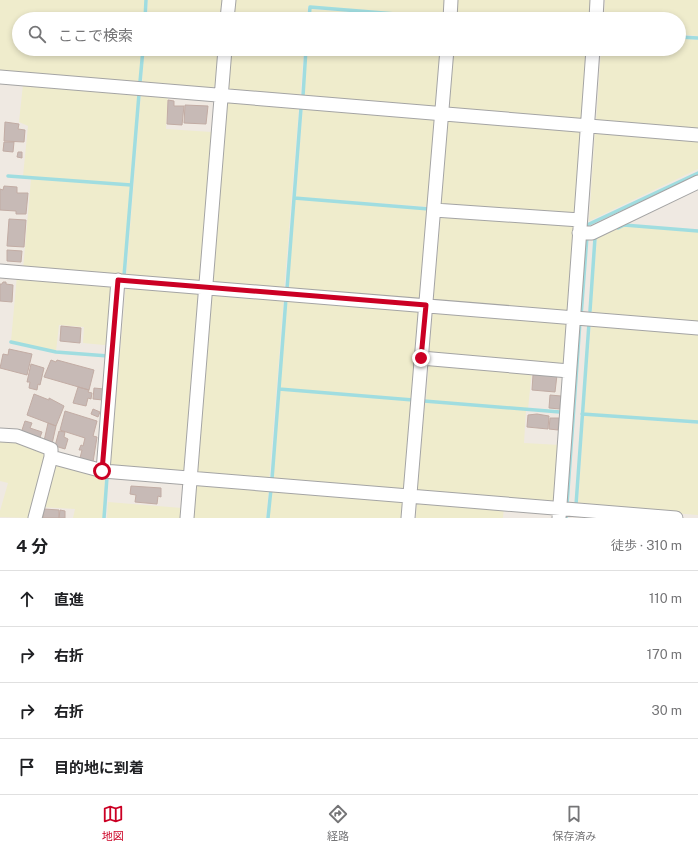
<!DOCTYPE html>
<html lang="ja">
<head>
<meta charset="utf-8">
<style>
  body { margin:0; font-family:"Public Sans","Noto Sans JP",sans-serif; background:#f6f6f6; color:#202124 }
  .stop { position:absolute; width:12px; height:12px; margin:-9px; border:3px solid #cb0024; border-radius:50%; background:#fff }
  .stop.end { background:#cb0024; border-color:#fff; box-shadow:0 1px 4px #0008 }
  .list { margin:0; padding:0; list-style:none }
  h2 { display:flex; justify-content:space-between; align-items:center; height:52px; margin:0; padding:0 16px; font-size:17px }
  h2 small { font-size:13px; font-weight:400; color:#757577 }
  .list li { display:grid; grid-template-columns:26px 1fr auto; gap:12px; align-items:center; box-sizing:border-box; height:56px; padding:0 16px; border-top:1px solid #e0e0e0 }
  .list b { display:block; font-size:15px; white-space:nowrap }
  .list em { font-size:13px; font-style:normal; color:#757577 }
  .icon { flex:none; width:22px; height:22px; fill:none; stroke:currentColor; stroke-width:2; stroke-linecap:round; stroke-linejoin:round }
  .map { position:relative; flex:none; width:698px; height:518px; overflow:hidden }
  .search { position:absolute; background:#fff; box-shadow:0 2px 6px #0003; left:12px; right:12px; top:12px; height:44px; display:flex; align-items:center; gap:10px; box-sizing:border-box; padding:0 14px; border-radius:22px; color:#757577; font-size:15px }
  .sheet { height:276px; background:#fff }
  nav { display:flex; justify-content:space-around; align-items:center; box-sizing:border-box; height:56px; border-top:1px solid #e0e0e0; background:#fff; font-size:11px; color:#757577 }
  nav a { display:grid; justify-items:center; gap:2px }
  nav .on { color:#cb0024 }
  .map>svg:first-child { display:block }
  .farmland { fill:#efeccc }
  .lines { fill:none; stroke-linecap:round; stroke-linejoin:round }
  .stream { stroke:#a0dde0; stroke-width:3.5 }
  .building { fill:#c7bab6; stroke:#c2aca4 }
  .minor-casing { stroke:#a4a4a4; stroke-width:15 }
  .minor { stroke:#fff; stroke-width:13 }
  .route { stroke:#cb0024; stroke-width:5 }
</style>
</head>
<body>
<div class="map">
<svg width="698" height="518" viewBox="0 0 698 518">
  <rect width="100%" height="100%" fill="#efe9e2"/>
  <path class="farmland" d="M0,0H145L144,19H19V49H142L139,85L0,73Z
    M148,0H224L222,19H147Z
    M234,0H448L446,17L308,6L307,19H232Z
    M458,0H595L593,19H472L456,18Z
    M605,0H698V36L679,34V19H604Z
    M311,9L443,19H310Z
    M679,38L698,40V131L596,123L601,49H679Z
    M144,49H220L217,85L209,89L142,84Z
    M230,49H304L300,98L230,91L228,88Z
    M308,49H443L439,105L435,109L303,98Z
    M454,49H591L581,121L449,111Z
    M23,84L138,93L130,184L23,176L28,126L19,122Z
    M141,93L168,95L166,129L212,132L201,278L198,281L126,278Z
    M232,100L299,106L284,291L213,283L211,280L225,106Z
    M303,106L437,119L431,207L296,197Z
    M448,118L583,129L577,218L441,207Z
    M595,130L698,139V169L589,221Z
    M31,179L130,186L123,277L23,270Z
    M295,199L431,210L423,297L418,301L288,291Z
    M441,213L575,223L570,311L567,314L433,303Z
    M624,226L698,232V322L591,314L597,238Z
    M17,275L114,287L110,343L104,345L83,343L84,327L59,325L56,351L11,341Z
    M126,283L200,294L185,470L179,474L110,469Z
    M216,291L284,296L269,482L196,473L210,295Z
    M287,296L422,312L415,399L280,388Z
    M433,309L569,324L566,365L429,355Z
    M591,323L698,331V421L584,413Z
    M429,361L532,370L528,409L426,400Z
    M280,390L415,401L407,490L272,482Z
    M425,402L526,410L524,443L560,445L556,501L551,505L417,495Z
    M584,415L698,424V515L578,506Z
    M0,438L16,439L45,454L30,518L0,517V511L8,483L0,481Z
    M53,465H59L105,478L103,518H73L75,509L40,507Z
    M195,485L269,487L266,518H192Z
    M272,487L402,498L405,518H269Z
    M417,500L504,507L503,518H416Z
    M108,502L182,508L181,518H107Z"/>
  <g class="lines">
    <path class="stream" d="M145,19L146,0
      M309,19L310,7L445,18
      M679,37L698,38
      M140,82L143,49
      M303,96L306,49
      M8,176L131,185
      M294,198L429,209
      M618,228L624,225L698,231
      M587,230V225L698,173
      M124,276L139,94
      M287,289L301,108
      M590,311L595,238L598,236
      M581,316L587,236
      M11,342L56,352L108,356
      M279,389L413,400
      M424,401L560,412
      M582,414L698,422
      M272,479L286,298
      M576,505L589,323
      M104,518L107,477
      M268,518L271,489
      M566,518L580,322"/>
  </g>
  <path class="building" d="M168,100L174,101V106H184L182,125L167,124Z
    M185,105L208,106L206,124L184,123Z
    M5,122L19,124L18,129L25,130L24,142L4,141Z
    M4,142H14L13,152L3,151Z
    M18,152H22V158L17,157Z
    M4,186L17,187V193H28L26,214H16V211L0,210V189L3,190Z
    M9,219L26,220L24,247L7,246Z
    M7,250L22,251L21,262L7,261Z
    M3,282H6V284L13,285L12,302L0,301V284H2Z
    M61,326L81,328L80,343L60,341Z
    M9,349L32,354L27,375L0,368L3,354L8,355Z
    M51,360L56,362L57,360L94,370L89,390L44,377Z
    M31,364L44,368L40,385L38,384L37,390L29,388L30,382H27Z
    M533,375H557L555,392L532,390Z
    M78,387L89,390L88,392L92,393L91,399L88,398L86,406L73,403Z
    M94,388L104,389L103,400L93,399Z
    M34,394L49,400V398L64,406L56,426L27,415Z
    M550,395L561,396L560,409L549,408Z
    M93,409L100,412L98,417L91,414Z
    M65,411L97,421L93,436L97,437L93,462L80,458L82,450H79L81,445L83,446L85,438L60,430Z
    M537,414L549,416L548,429L527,427L528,415Z
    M550,418H559L558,430L549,429Z
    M25,421L32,423L30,428L42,432L39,440L21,433Z
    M48,423L56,426L52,444L44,441Z
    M59,431L65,432L64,437L68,439L65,449L55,446Z
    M131,486L161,488V497L158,496L157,504L135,502L136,495L130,494Z
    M44,509L59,510V518H43Z
    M60,510L65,511V518H59Z"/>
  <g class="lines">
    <defs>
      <path id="minor" d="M227,19L229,0
        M450,19L451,0
        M596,19L597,0
        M0,77L698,135
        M434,210L580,220
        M579,233H592L698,182
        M0,271L698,328
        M421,358L569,371
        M0,435L17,436L51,449V457
        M103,471L118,280
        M35,518L51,457L103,471L676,518
        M187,518L225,49
        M408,518L447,49
        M559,518L593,49"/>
    </defs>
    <use href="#minor" class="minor-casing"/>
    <use href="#minor" class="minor"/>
  </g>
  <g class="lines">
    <path class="route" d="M102,471L118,280L426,305L421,358"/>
  </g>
</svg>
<div class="stop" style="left:102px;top:471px"></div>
<div class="stop end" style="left:421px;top:358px"></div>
<div class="search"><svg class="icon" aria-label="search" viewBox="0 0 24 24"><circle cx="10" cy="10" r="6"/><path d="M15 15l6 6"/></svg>ここで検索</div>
</div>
<section class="sheet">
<h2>4 分<small>徒歩 · 310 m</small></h2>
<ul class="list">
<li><svg class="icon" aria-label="ahead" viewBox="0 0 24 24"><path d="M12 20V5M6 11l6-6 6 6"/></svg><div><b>直進</b></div><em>110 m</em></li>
<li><svg class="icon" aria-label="right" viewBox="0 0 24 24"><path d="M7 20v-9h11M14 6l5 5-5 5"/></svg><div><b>右折</b></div><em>170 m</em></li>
<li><svg class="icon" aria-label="right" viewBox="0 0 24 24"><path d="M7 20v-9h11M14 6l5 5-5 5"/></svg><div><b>右折</b></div><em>30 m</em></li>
<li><svg class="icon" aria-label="arrive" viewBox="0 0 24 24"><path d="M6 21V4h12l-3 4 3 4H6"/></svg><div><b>目的地に到着</b></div></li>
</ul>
</section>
<nav>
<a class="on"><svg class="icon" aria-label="map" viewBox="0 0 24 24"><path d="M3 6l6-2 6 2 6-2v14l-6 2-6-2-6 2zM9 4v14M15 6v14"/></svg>地図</a>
<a><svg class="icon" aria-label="directions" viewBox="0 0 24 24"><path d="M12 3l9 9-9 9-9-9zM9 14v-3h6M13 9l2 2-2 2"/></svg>経路</a>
<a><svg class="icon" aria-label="saved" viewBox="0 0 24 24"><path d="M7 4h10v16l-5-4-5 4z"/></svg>保存済み</a>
</nav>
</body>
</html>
